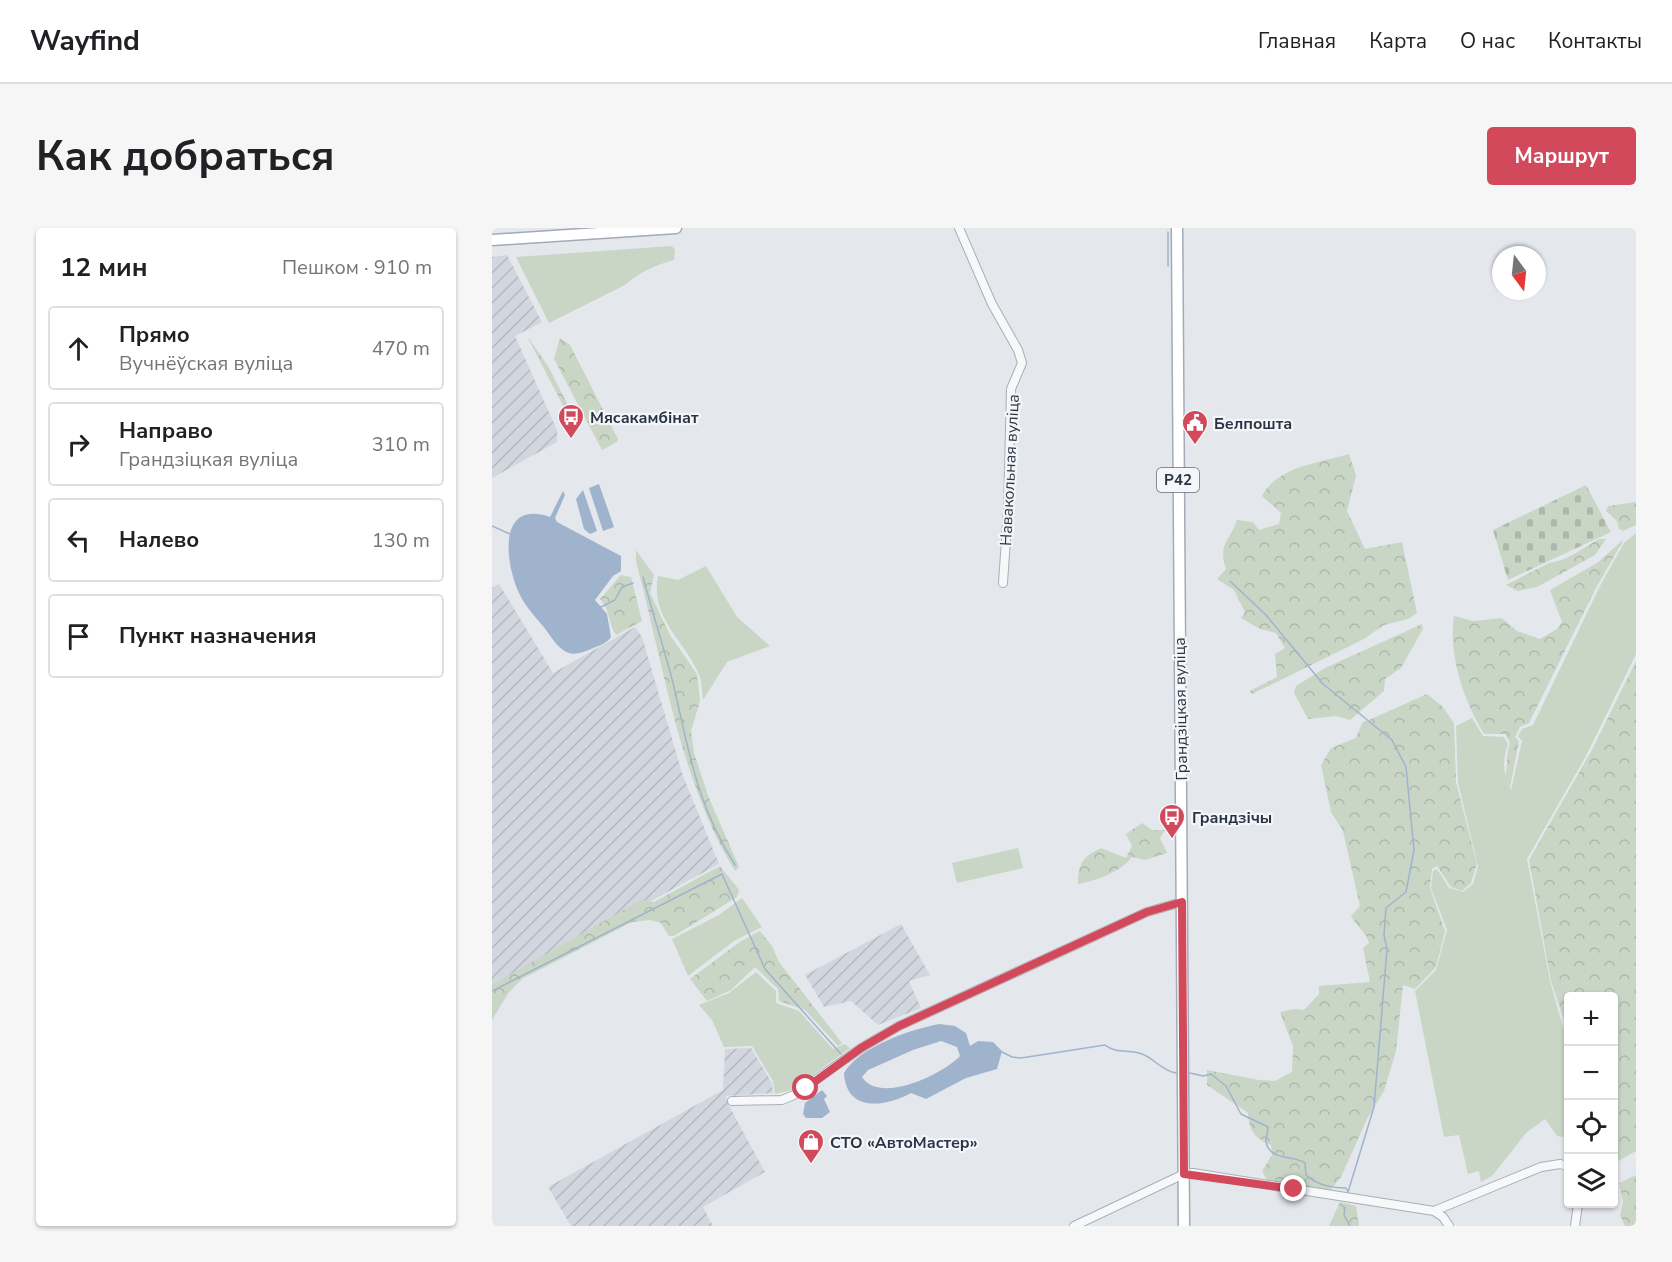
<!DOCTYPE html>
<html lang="ru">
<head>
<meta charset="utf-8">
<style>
  body { margin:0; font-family:"Nunito Sans",sans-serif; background:#f6f6f6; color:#202124 }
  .controls { position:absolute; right:18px; bottom:18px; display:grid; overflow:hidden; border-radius:6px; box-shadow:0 2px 4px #0004 }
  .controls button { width:54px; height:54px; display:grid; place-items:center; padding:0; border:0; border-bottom:2px solid #e0e0e0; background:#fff; color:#202124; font:30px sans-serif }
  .compass { position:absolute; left:1000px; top:18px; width:54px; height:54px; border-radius:50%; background:#fff; box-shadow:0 2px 4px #0004; rotate:165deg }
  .stop { position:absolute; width:18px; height:18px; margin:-14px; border:4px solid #d1495b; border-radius:50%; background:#fff }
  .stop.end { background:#d1495b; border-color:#fff; box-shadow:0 2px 6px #0008 }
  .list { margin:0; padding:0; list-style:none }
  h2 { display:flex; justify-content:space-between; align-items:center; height:78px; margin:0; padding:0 24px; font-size:26px }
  h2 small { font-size:20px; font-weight:400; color:#757577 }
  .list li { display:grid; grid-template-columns:39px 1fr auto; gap:18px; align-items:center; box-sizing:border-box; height:84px; margin:0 12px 12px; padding:0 12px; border:2px solid #e0e0e0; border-radius:6px }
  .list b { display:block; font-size:22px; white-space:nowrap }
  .list p { margin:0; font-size:20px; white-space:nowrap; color:#757577 }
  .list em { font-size:20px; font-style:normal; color:#757577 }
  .icon { flex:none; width:33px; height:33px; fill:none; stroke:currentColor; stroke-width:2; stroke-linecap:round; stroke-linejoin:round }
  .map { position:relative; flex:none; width:1144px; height:998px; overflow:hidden; border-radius:6px }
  header { display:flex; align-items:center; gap:36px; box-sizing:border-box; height:84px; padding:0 30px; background:#fff; border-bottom:2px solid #e0e0e0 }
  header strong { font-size:28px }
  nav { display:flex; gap:33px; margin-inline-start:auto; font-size:21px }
  .intro { display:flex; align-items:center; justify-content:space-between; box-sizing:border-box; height:144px; padding:0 36px }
  h1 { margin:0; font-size:42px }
  .button { padding:15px 27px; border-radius:6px; background:#d1495b; color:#fff; font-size:21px; font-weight:700 }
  main { display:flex; gap:36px; padding:0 36px }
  aside { flex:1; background:#fff; border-radius:6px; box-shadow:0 2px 4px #0004 }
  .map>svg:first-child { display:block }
  .industrial { fill:url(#industrial-furrows) }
  .grass { fill:#c9d6c5 }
  .forest { fill:url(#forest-crowns) }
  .cemetery { fill:url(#cemetery-stones) }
  .water { fill:#9fb4cc; fill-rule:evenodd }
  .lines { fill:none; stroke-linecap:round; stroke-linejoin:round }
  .stream { stroke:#9fb4cc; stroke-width:1.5 }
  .minor-casing { stroke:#a9aeb7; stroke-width:10 }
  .major-casing { stroke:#a3abb8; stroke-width:13 }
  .minor { stroke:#f7f8fa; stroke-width:8 }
  .major { stroke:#fff; stroke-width:10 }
  .route { stroke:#d1495b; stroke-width:8 }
  .labels { text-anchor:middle; stroke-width:4.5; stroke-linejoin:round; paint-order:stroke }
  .shield { fill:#f4f6f9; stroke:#676e7b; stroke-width:1.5 }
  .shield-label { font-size:15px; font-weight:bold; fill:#2b3445 }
  .poi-label { font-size:16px; font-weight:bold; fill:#2b3445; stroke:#f4f6f9; text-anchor:start }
  .street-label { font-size:16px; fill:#2b3445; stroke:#f4f6f9 }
</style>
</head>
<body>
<header>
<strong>Wayfind</strong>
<nav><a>Главная</a><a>Карта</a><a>О нас</a><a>Контакты</a></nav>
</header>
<div class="intro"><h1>Как добраться</h1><a class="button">Маршрут</a></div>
<main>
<aside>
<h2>12 мин<small>Пешком · 910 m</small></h2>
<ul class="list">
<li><svg class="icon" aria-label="ahead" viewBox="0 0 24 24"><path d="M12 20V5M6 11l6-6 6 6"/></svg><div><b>Прямо</b><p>Вучнёўская вуліца</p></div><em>470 m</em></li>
<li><svg class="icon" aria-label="right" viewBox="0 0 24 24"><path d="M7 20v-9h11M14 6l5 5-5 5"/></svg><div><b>Направо</b><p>Грандзіцкая вуліца</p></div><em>310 m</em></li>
<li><svg class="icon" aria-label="left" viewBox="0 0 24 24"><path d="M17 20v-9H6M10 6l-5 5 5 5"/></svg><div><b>Налево</b></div><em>130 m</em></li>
<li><svg class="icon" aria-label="arrive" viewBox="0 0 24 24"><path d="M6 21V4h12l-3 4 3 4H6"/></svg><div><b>Пункт назначения</b></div></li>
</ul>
</aside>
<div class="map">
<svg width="1144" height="998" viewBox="0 0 1144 998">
  <defs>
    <pattern id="industrial-furrows" width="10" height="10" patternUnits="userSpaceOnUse" patternTransform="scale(1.5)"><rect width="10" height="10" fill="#d2d6de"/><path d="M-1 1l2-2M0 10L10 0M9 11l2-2" fill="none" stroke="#b4b8c0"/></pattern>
    <pattern id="forest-crowns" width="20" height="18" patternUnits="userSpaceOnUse" patternTransform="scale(1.5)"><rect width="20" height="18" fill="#c9d6c5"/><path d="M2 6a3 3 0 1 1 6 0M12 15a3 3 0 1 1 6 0" fill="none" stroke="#adb8ab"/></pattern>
    <pattern id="cemetery-stones" width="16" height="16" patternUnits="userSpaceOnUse" patternTransform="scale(1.5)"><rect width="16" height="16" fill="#c9d6c5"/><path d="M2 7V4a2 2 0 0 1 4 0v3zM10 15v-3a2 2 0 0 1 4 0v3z" fill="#adb8ab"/></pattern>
  </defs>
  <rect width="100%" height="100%" fill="#e4e7ec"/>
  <path class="industrial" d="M15,27L50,94L23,108L65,202V214L0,250V29Z
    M7,356L61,445L143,399L150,409L191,548L227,636L159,673L149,675L0,760V360Z
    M409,696L438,747L417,753L429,780L386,797L359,773L332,779L313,747Z
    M259,820L280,855L281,865L234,868L236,876L273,944L211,979L221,998H79L56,959L231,862L233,821Z"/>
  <path class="grass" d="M180,18L183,22L182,32C163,37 148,44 133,57L57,95L24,29Z
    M1144,305V426L1094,528L1035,631L1058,753L1076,817V910L1065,908L1053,891L1034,905L1000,948L989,954L987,943L976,946L967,907L952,909L923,763L944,742L955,702L939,660L941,643L945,641L957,660L971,664L981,656L986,638L966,555L964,498L980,490L991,508L1012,509L1016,516C1010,532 1011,548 1019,562L1030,513L1026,508L1030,501L1041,497L1108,358L1132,315Z
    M214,338L245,389L278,418L235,434L211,472C210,463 210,452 206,444C191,411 158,389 166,348L186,352Z
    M526,620L531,640L465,655L460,635Z
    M250,670L270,699L242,713L196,748L180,711L227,687Z
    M264,744L284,763V775L307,783L341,821L353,816L358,820L300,862L283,866L281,853L260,818L232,819L220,792L207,777L237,765Z"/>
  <path class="forest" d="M35,108L56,138L85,195L84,198L81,197Z
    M68,110L78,117L126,211L125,214L110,222L62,131Z
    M857,226L864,247L855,283L873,321L910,314L925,385L916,391L892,397L872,411L760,466L758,463L785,449L783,426L793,420L784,405L768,401L749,390L753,384L742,362L725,351L734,341C726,315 737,315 745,292L761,294L767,302L787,296L789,285L770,268C786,238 827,235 857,226Z
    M1144,274V297L1131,303L1127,301L1125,293L1114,283L1116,278Z
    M1107,311H1114L1103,327L1045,359L1026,363L1014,357L1057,335C1075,333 1091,320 1107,311Z
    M1132,311L1104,360L1037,495L1028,499L1023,509L1027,513L1018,560L1013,548C1017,536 1013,527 1018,515L1013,506H992C972,473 956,427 962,388L981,393L1010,390L1025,403L1048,411L1065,401L1070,394L1058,362L1105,335Z
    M144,322L162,347L158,365L178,407L205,446L208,473L199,503L202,525L217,570L247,639L243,643C188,554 171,435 144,333Z
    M129,347L139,349L150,393L124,407C116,395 118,382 108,371Z
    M930,396L931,401L909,440L893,451L892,463L858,492L844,488L816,491L802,465L804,458L833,440Z
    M1144,433V923L1123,935L1122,768H1076V804L1059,753L1037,632L1101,520Z
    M935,466L950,478L962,495L964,554L985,636L979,655L970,663L959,659L945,638L940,641L938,660L953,703L944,739L923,761L911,757L904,823L892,863L875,891L849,949L838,963L775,952L770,943L780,927L779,917C763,911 757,902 756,885L715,857V842L767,852L783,853L800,844L801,818L788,784L802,781L812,782L827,766V758L878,754L871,720L877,715C874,704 865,699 859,688L868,678L851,603L839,584L829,537L839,520L864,510L870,495Z
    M650,595L660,602H673L668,610L675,625L653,632L640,629C627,645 606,652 586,656C586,635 591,629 609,620L634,630L640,618L634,606Z
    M228,638L247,662L245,669L182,708H177L169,695L158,692L140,694L30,751L17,764L0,792V757L149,672L162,674Z
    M268,703L280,718L287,734L350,815L346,818L313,782L287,773L286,761L263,739L239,762L215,773L198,751L249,713Z
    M1144,947V998H1133L1128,987L1131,974L1127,955Z
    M848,974L864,978L867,998H837Z"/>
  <path class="cemetery" d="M1094,257L1119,304L1016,352L1001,302Z"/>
  <path class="water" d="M107,256L122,299L111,303L97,260Z
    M91,262L105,303L98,306L92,301L84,271Z
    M71,263L73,267L63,290L65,294L129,328V343L121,348L103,372L115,386L119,409C114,416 106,418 99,421C92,424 84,427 77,425C67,422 60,410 54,402C45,390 33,379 27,365C13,335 5,271 58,289Z
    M448,796L463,798L474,805L478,818L486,813L501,814L510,823L505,841L474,850L434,871L419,865C394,879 354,885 352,845C367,819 419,801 448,796ZM449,813L465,819L468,828C451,846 388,877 370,849L376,842L421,822Z
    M330,862L335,868L332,871L338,884L330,890H314L311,886L313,875Z"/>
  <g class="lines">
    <path class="stream" d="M676,4V38
      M0,298L18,306
      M151,349C160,383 171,417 180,451C197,521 203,574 243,637
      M109,379L123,372L130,359L141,355
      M0,763L230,646L273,741L349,826
      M510,824L520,829L529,830L613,817C624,826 638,821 650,826C663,831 670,843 684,845
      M698,845L711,848L719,846L734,858L749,886L776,899C776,904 774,909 774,913C776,933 803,927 813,935L814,947C825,957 839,960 854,960L856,964L882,879L895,721L892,707L894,680L914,664L922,622L914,539L900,512L831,456L774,387L738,353
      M853,979L852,987L858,998"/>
    <defs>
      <path id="minor" d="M467,0L500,76L526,122L530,135L519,161L516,282L511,355
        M240,873L290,872L302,867L369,820L407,798L655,684L690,674
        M942,983L1049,939L1068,936L1076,938
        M582,998L692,946L701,945L942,983L951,989L957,998
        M1083,998L1086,976"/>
      <path id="major" d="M685,0L692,998
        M0,12L184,0"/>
    </defs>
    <use href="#minor" class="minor-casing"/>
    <use href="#major" class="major-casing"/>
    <use href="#minor" class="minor"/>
    <use href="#major" class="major"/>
  </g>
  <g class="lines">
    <path class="route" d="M314,860L369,820L407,798L655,684L690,674L692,946L802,961"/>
  </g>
  <defs>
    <symbol id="bus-pin" viewBox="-11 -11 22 30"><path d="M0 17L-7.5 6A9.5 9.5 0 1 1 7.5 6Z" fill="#d1495b" stroke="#f4f6f9"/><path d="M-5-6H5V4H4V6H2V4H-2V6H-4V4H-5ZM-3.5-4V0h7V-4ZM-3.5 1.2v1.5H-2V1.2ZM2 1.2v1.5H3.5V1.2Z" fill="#fff"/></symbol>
    <symbol id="civic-pin" viewBox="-11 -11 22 30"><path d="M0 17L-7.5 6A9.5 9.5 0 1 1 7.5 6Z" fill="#d1495b" stroke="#f4f6f9"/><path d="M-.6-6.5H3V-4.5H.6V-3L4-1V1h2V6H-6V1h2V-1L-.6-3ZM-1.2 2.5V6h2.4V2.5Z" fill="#fff"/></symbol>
    <symbol id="shop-pin" viewBox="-11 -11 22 30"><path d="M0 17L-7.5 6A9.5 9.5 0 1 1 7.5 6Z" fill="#d1495b" stroke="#f4f6f9"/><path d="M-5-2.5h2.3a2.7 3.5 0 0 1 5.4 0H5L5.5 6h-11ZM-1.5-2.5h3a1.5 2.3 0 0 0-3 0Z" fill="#fff"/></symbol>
  </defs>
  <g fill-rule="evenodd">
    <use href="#bus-pin" x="64" y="174" width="30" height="40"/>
    <use href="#civic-pin" x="688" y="180" width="30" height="40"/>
    <use href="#bus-pin" x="665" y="574" width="30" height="40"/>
    <use href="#shop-pin" x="304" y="899" width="30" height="40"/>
  </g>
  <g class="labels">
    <rect class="shield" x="665" y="240" width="42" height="24" rx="4.5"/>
    <g class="shield-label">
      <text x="686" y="257">Р42</text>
    </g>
    <g class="poi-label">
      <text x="98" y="195">Мясакамбінат</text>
      <text x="722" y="201">Белпошта</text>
      <text x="700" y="595">Грандзічы</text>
      <text x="338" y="920">СТО «АвтоМастер»</text>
    </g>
    <g class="street-label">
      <text transform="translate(517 242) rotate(-87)" y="6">Навакольная вуліца</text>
      <text transform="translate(688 481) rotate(-91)" y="6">Грандзіцкая вуліца</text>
    </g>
  </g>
</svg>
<div class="controls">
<button>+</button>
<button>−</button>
<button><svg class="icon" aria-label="locate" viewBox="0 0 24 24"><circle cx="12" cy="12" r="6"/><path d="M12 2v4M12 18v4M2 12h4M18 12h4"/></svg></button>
<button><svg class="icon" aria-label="layers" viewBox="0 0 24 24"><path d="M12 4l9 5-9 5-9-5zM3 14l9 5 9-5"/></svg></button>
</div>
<svg class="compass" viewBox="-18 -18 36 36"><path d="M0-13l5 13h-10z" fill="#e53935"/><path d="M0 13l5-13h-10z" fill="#757577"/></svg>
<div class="stop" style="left:314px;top:860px"></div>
<div class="stop end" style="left:802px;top:961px"></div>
</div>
</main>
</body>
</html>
